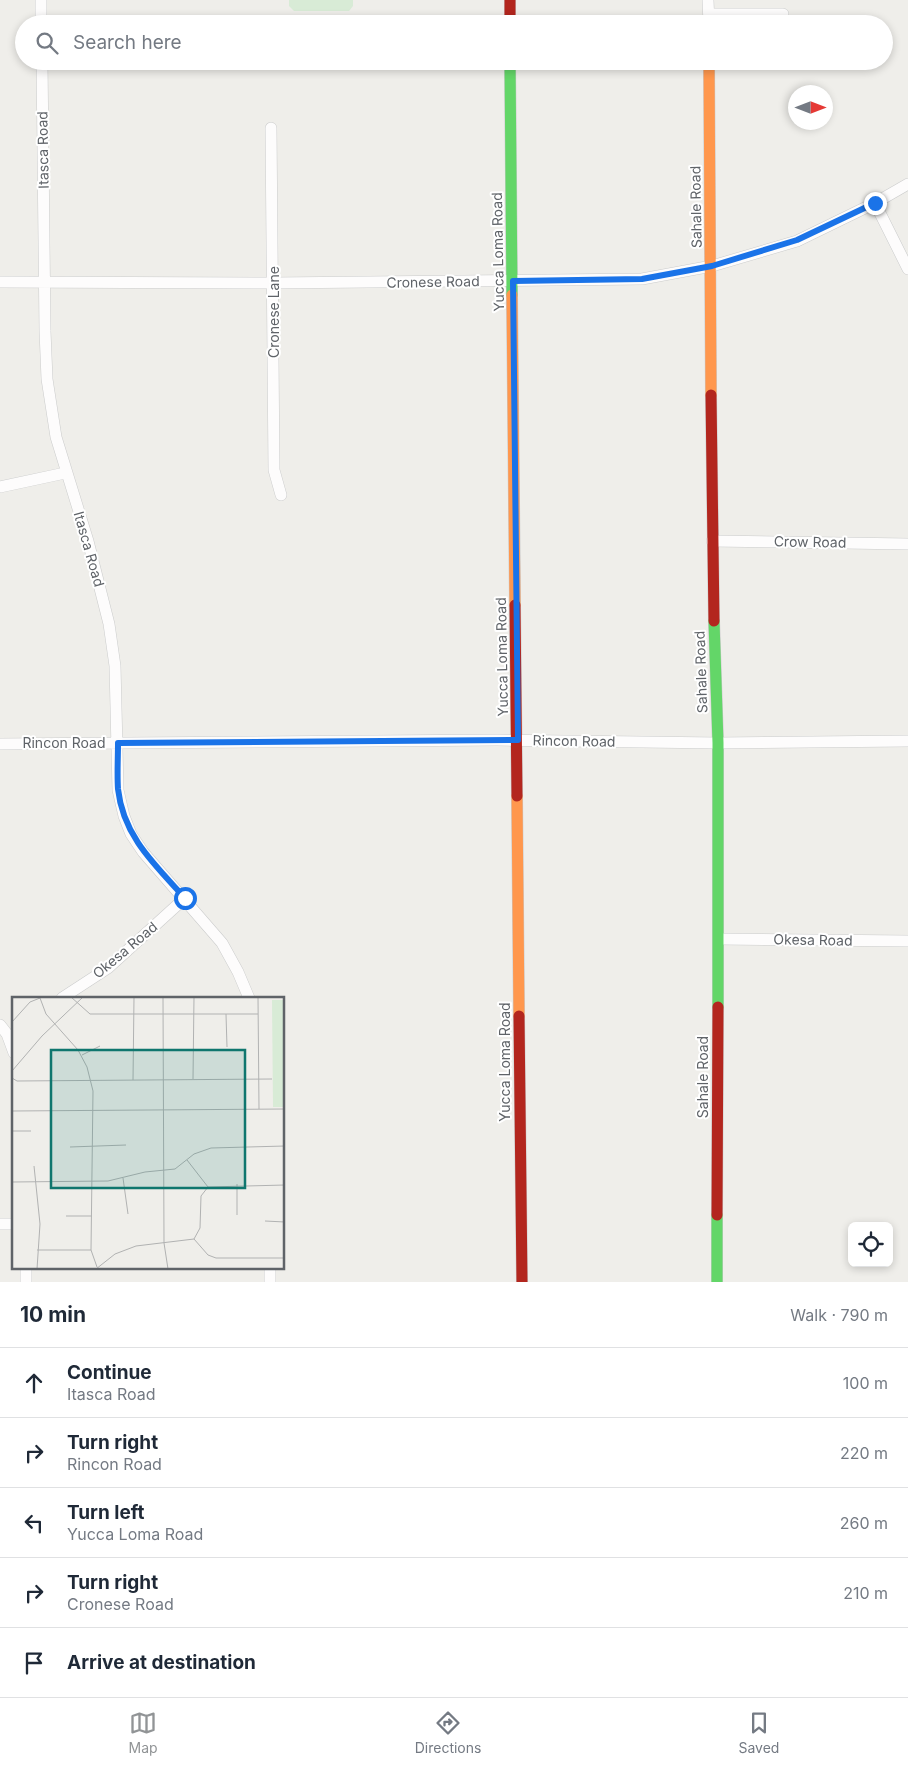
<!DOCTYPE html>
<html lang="en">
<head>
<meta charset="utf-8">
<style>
  body { margin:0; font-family:Inter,sans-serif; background:#f6f6f7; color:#1f2937 }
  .controls { position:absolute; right:15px; bottom:15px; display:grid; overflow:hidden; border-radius:8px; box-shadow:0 2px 8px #0003 }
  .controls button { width:45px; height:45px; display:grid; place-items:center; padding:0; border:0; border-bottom:1px solid #e0e1e3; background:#fff; color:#1f2937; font:25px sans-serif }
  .compass { position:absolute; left:788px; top:85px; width:45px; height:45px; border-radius:50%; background:#fff; box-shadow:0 2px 8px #0003; rotate:90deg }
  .stop { position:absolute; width:15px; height:15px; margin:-11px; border:4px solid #1a73e8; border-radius:50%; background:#fff }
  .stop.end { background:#1a73e8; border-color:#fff; box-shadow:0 1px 5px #0008 }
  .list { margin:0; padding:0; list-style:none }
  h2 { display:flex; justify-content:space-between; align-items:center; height:65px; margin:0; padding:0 20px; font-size:21px }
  h2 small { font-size:16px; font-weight:400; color:#747a83 }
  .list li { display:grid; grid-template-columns:32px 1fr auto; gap:15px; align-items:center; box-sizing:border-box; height:70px; padding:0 20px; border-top:1px solid #e0e1e3 }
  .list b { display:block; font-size:19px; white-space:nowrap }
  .list p { margin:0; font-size:16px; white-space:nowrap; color:#747a83 }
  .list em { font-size:16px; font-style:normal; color:#747a83 }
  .icon { flex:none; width:28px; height:28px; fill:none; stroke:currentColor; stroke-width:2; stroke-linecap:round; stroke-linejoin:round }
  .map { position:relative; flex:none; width:908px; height:1282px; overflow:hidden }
  .search { position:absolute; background:#fff; box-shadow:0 2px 8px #0003; left:15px; right:15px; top:15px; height:55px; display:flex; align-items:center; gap:12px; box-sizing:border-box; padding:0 18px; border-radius:28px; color:#747a83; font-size:19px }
  .sheet { height:415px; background:#fff }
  nav { display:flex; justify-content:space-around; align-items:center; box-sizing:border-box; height:70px; border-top:1px solid #e0e1e3; background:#fff; font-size:14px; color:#747a83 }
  nav a { display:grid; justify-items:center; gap:2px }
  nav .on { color:#919496 }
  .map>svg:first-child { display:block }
  .green { fill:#d8ebd6 }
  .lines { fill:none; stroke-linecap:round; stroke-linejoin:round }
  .street-casing { stroke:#cbcccc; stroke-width:12 }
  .fast-casing { stroke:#cacacb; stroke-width:12 }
  .slow-casing { stroke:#cacacb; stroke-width:12 }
  .jam-casing { stroke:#cacacb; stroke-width:12 }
  .street { stroke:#fdfcfc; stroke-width:11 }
  .fast { stroke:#63d668; stroke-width:11 }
  .slow { stroke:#ff974d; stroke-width:11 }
  .jam { stroke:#b3261e; stroke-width:11 }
  .route { stroke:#1a73e8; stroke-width:6 }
  .labels { text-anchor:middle; stroke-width:4; stroke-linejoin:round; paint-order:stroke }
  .street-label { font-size:14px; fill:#5f6368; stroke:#fff }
  .inset-road { fill:none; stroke:#b1b2b2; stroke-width:1 }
  .view { fill:#0f766e; fill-opacity:0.15; stroke:#0f766e; stroke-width:2.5 }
  .inset-edge { fill:none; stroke:#5f6368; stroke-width:2.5 }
</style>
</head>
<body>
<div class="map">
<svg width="908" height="1282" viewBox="0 0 908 1282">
  <rect width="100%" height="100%" fill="#efeeea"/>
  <path class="green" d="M289,0H353V6L349,11H294L289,6Z"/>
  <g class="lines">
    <defs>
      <path id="street" d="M41,0V24
        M708,0L709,24
        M709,14H783
        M42,61L45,331L47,379L56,437L88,541L109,624L115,666L118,790L124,816L131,834L143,852L222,943L238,972L249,998
        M271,128L274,470L281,495
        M875,203L908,269
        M0,282L274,283L642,279L712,266L797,241L875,203L908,184
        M0,487L65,473
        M712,541L908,544
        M0,744L497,740L718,743L908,741
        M719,939L908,941
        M62,998L108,968L185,898
        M0,1025L7,1034L14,1053
        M0,1224H14
        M26,1268V1282
        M270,1268V1282"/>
      <path id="fast" d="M510,61L512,295
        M714,621L718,743V1007
        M717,1282V1215"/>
      <path id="slow" d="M709,61L711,395
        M512,295L515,605
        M517,796L519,1016"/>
      <path id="jam" d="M510,0V24
        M711,395L714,621
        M515,605L517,796
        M519,1016L522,1282
        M717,1215L718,1007"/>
    </defs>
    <use href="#street" class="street-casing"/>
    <use href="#fast" class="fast-casing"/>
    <use href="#slow" class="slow-casing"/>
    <use href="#jam" class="jam-casing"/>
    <use href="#street" class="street"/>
    <use href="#fast" class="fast"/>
    <use href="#slow" class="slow"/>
    <use href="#jam" class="jam"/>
  </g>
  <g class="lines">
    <path class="route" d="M185,898C155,865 123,836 118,789C117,774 118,758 118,743L518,740L513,281L642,279L712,266L797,240L875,203"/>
  </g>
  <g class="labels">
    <g class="street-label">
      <text transform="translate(43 150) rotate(-91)" y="5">Itasca Road</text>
      <text transform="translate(696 207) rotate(-91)" y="5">Sahale Road</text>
      <text transform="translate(498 252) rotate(-91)" y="5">Yucca Loma Road</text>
      <text transform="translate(433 282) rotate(-1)" y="5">Cronese Road</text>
      <text transform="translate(274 312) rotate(-90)" y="5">Cronese Lane</text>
      <text transform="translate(810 542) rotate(1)" y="5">Crow Road</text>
      <text transform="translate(89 549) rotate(74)" y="5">Itasca Road</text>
      <text transform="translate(502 657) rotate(-91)" y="5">Yucca Loma Road</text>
      <text transform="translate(701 672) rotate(-92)" y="5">Sahale Road</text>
      <text transform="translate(574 741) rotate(1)" y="5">Rincon Road</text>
      <text x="64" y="748">Rincon Road</text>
      <text transform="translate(813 940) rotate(1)" y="5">Okesa Road</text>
      <text transform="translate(125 950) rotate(-40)" y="5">Okesa Road</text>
      <text transform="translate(505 1062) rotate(-90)" y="5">Yucca Loma Road</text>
      <text transform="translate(703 1077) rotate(-90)" y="5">Sahale Road</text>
    </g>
  </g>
  <g transform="translate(12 997)">
    <rect width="272" height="272" fill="#efeeea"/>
    <path d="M260,3H272V110H261Z" fill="#d8ebd6"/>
    <path class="inset-road" d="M59,0L78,17H246M151,0L152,246L156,272M246,0L247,112M214,17L215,50M0,25L18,5L28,1L34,17L66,53L75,70L81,94L79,253L85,270M70,58L88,49M0,74L30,39L71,0M0,81L5,84L260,82M181,82L182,0M121,83L122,0M0,114L273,112M0,134H19M58,150L114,148M175,163L196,190M22,169L28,227L25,272M111,181L116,217M0,185L96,184L133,175L163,172L182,157L199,151L273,149M225,218V187M54,219H80M253,224L273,225M182,242L196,258L204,261H273M25,253H79M84,272L103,257L124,249L182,242L188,231L189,199L196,190L273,188"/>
    <path class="view" d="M39,53H233V191H39Z"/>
    <rect width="272" height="272" class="inset-edge"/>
  </g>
</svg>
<div class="controls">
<button><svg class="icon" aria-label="locate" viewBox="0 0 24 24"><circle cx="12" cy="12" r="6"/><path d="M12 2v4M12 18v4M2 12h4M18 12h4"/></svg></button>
</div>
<svg class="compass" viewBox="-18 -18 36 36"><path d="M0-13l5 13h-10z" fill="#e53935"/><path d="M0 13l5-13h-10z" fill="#747a83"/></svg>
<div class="stop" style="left:185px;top:898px"></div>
<div class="stop end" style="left:875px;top:203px"></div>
<div class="search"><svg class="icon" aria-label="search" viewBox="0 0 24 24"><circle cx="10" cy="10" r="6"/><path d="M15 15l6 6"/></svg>Search here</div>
</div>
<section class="sheet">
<h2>10 min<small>Walk · 790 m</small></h2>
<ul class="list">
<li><svg class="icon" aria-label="ahead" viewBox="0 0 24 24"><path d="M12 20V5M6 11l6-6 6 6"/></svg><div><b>Continue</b><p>Itasca Road</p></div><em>100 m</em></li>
<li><svg class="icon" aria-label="right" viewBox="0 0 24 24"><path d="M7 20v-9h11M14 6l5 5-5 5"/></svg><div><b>Turn right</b><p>Rincon Road</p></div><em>220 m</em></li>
<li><svg class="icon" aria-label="left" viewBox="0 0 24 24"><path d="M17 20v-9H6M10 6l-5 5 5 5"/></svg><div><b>Turn left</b><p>Yucca Loma Road</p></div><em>260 m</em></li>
<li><svg class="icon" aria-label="right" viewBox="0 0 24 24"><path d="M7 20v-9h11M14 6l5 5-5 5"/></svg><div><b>Turn right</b><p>Cronese Road</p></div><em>210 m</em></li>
<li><svg class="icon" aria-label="arrive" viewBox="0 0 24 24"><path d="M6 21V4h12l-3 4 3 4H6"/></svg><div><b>Arrive at destination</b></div></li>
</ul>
</section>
<nav>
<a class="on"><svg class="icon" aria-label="map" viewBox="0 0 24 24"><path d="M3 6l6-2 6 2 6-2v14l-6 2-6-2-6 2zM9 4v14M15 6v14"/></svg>Map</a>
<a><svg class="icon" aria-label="directions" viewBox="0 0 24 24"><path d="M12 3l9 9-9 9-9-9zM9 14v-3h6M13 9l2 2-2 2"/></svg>Directions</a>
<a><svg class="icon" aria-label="saved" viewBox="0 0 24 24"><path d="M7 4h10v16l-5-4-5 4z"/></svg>Saved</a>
</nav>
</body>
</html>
